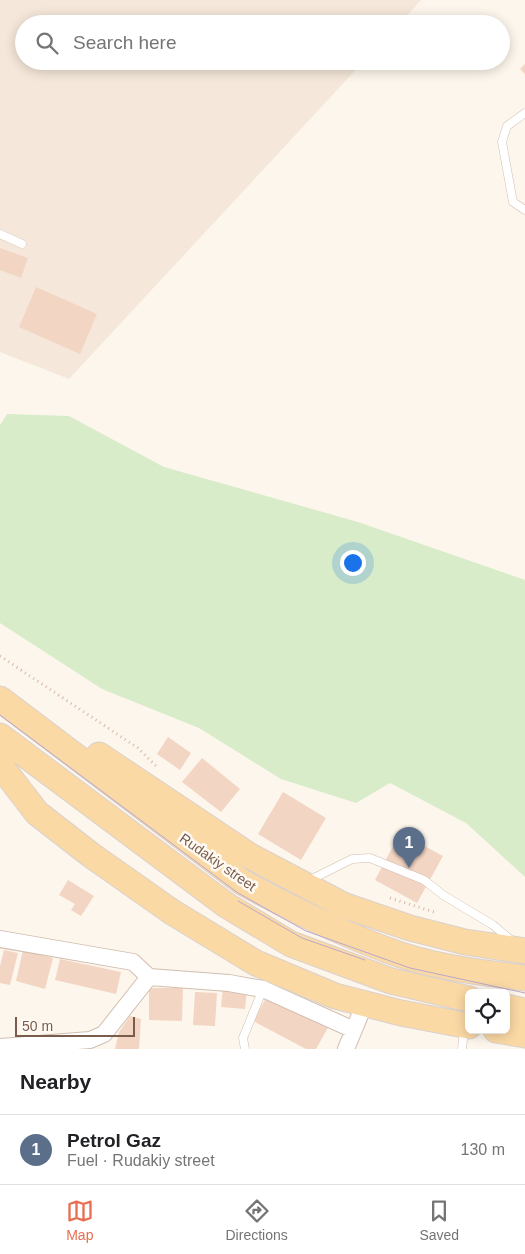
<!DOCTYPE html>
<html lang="en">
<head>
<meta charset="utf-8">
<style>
  body { margin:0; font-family:Helvetica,sans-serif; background:#f6f6f6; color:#202124 }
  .controls { position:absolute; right:15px; bottom:15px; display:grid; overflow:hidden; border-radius:8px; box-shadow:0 2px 12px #0003 }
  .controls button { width:45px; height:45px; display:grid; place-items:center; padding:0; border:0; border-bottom:1px solid #e0e0e0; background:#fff; color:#202124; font:25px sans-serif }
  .scale { position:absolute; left:15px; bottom:12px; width:120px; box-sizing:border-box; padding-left:5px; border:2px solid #7a5c4d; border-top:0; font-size:14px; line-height:18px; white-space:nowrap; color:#7a5c4d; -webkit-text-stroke:4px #fffaf3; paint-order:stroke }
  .you { position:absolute; left:352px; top:562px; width:18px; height:18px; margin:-12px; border:4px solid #fff; border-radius:50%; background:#1a73e8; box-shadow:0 0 0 8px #1a73e833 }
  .badge { display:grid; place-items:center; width:32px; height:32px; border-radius:50%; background:#e76f51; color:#fff; font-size:16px; font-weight:700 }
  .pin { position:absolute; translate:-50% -41px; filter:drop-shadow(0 1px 2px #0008) }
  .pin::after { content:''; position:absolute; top:26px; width:18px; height:15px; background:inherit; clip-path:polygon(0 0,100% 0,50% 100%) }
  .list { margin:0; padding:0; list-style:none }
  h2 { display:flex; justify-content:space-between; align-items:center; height:65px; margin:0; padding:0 20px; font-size:21px }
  h2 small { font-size:16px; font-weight:400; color:#757577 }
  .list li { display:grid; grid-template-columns:32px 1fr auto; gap:15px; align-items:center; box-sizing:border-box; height:70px; padding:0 20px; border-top:1px solid #e0e0e0 }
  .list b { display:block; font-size:19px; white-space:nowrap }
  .list p { margin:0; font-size:16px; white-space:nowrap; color:#757577 }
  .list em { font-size:16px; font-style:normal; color:#757577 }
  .icon { flex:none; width:28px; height:28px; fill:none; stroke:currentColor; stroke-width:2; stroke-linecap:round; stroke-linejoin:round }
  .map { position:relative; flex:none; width:525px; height:1049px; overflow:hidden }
  .search { position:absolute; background:#fff; box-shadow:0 2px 12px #0003; left:15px; right:15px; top:15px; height:55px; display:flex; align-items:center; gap:12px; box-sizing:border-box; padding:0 18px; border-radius:28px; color:#757577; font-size:19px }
  .sheet { height:135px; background:#fff }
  nav { display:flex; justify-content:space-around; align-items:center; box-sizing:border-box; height:70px; border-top:1px solid #e0e0e0; background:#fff; font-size:14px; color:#757577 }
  nav a { display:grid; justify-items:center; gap:2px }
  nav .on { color:#e76f51 }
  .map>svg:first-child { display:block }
  .residential { fill:#f5e8da }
  .green { fill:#d8ecc9 }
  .building { fill:#f3d5c3 }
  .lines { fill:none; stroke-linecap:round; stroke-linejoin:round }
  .lane-casing { stroke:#d1beb0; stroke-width:9 }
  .street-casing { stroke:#d1beb0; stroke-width:18 }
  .primary-casing { stroke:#dad1cd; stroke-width:27 }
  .path { stroke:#d9b8a5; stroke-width:3; stroke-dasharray:1 4; stroke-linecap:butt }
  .lane { stroke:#fff; stroke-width:8 }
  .street { stroke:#fff; stroke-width:16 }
  .primary { stroke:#fbd9a5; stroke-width:25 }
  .tram { stroke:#b9a8c9; stroke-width:1 }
  .labels { text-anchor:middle; stroke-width:5; stroke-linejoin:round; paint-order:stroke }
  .street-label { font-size:14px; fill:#7a5c4d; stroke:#fffaf3 }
</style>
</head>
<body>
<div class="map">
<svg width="525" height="1049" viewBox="0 0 525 1049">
  <rect width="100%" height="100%" fill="#fdf6ec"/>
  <path class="residential" d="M0,0H421L399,24H24V61H364L69,379L0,352Z"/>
  <path class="green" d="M7,414L69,416L164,467L358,522L525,580V877L466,823L390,783L356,803L281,779L199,728L102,689L0,623V425Z"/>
  <path class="building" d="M525,64V74L520,69Z
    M0,248L28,258L21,278L0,270Z
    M36,287L97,314L80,354L19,327Z
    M168,737L191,753L180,770L157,754Z
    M202,758L240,789L221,812L182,782Z
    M283,792L326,818L301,860L258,834Z
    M400,833L443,856L417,903L375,880Z
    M68,880L94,896L81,916L71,910L75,904L59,895Z
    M4,950L18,953L10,985L0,983V966Z
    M23,950L53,958L45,989L16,981Z
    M60,959L121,972L116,994L55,980Z
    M223,986L247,988L245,1009L221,1007Z
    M149,988H183L182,1021L149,1020Z
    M195,992L217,993L215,1026L193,1025Z
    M269,993L329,1026L316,1049H306L253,1021Z
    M130,1016L141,1019L139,1049H115L119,1032Z"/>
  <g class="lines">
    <defs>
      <path id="lane" d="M525,113L507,126L502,142L513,202L525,210
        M0,234L22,244
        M308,881L352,859L370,858L424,880L443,895L493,925L512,941
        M245,1049L243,1038L263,989
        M462,1049L464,1030"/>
      <path id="street" d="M0,939L133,962L149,977L229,983L263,989L354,1030
        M0,1047L90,1040L104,1034L149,977
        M346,1049L365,1003"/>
      <path id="primary" d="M0,699L242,882C293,910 346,936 401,955C441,968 484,973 525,978
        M0,736L226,905L291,944L391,981L469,999
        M99,755L250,856L343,905L410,928L465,942L525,951
        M0,765L37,813L91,855L172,912L256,963L335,996L401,1013L469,1026
        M506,1007L525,1011
        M496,1030L525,1035"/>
    </defs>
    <use href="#lane" class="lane-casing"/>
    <use href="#street" class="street-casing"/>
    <use href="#primary" class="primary-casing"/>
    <path class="path" d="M0,656L138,748L158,768
      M390,898L434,912"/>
    <use href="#lane" class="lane"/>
    <use href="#street" class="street"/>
    <use href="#primary" class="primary"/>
    <path class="tram" d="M0,715L238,893L306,931L410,968L525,993
      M238,901L302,938L365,960"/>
  </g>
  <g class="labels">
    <g class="street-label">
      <text transform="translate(218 862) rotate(35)" y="5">Rudakiy street</text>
    </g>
  </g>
</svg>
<div class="controls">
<button><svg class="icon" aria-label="locate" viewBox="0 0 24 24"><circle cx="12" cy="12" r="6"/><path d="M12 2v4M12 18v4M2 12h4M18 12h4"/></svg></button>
</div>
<div class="scale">50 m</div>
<div class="you"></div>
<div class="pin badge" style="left:409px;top:868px;background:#5c6f8a">1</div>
<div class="search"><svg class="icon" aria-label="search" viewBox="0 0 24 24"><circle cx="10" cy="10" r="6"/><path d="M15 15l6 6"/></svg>Search here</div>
</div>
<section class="sheet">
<h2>Nearby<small></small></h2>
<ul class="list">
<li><span class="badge" style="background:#5c6f8a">1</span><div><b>Petrol Gaz</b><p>Fuel · Rudakiy street</p></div><em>130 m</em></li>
</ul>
</section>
<nav>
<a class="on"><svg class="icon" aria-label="map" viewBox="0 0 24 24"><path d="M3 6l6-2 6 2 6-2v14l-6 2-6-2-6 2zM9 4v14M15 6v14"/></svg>Map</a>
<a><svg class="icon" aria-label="directions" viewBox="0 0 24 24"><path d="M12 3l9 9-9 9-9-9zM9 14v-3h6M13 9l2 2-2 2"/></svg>Directions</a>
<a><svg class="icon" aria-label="saved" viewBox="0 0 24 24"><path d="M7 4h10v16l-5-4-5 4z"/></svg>Saved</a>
</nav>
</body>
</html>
